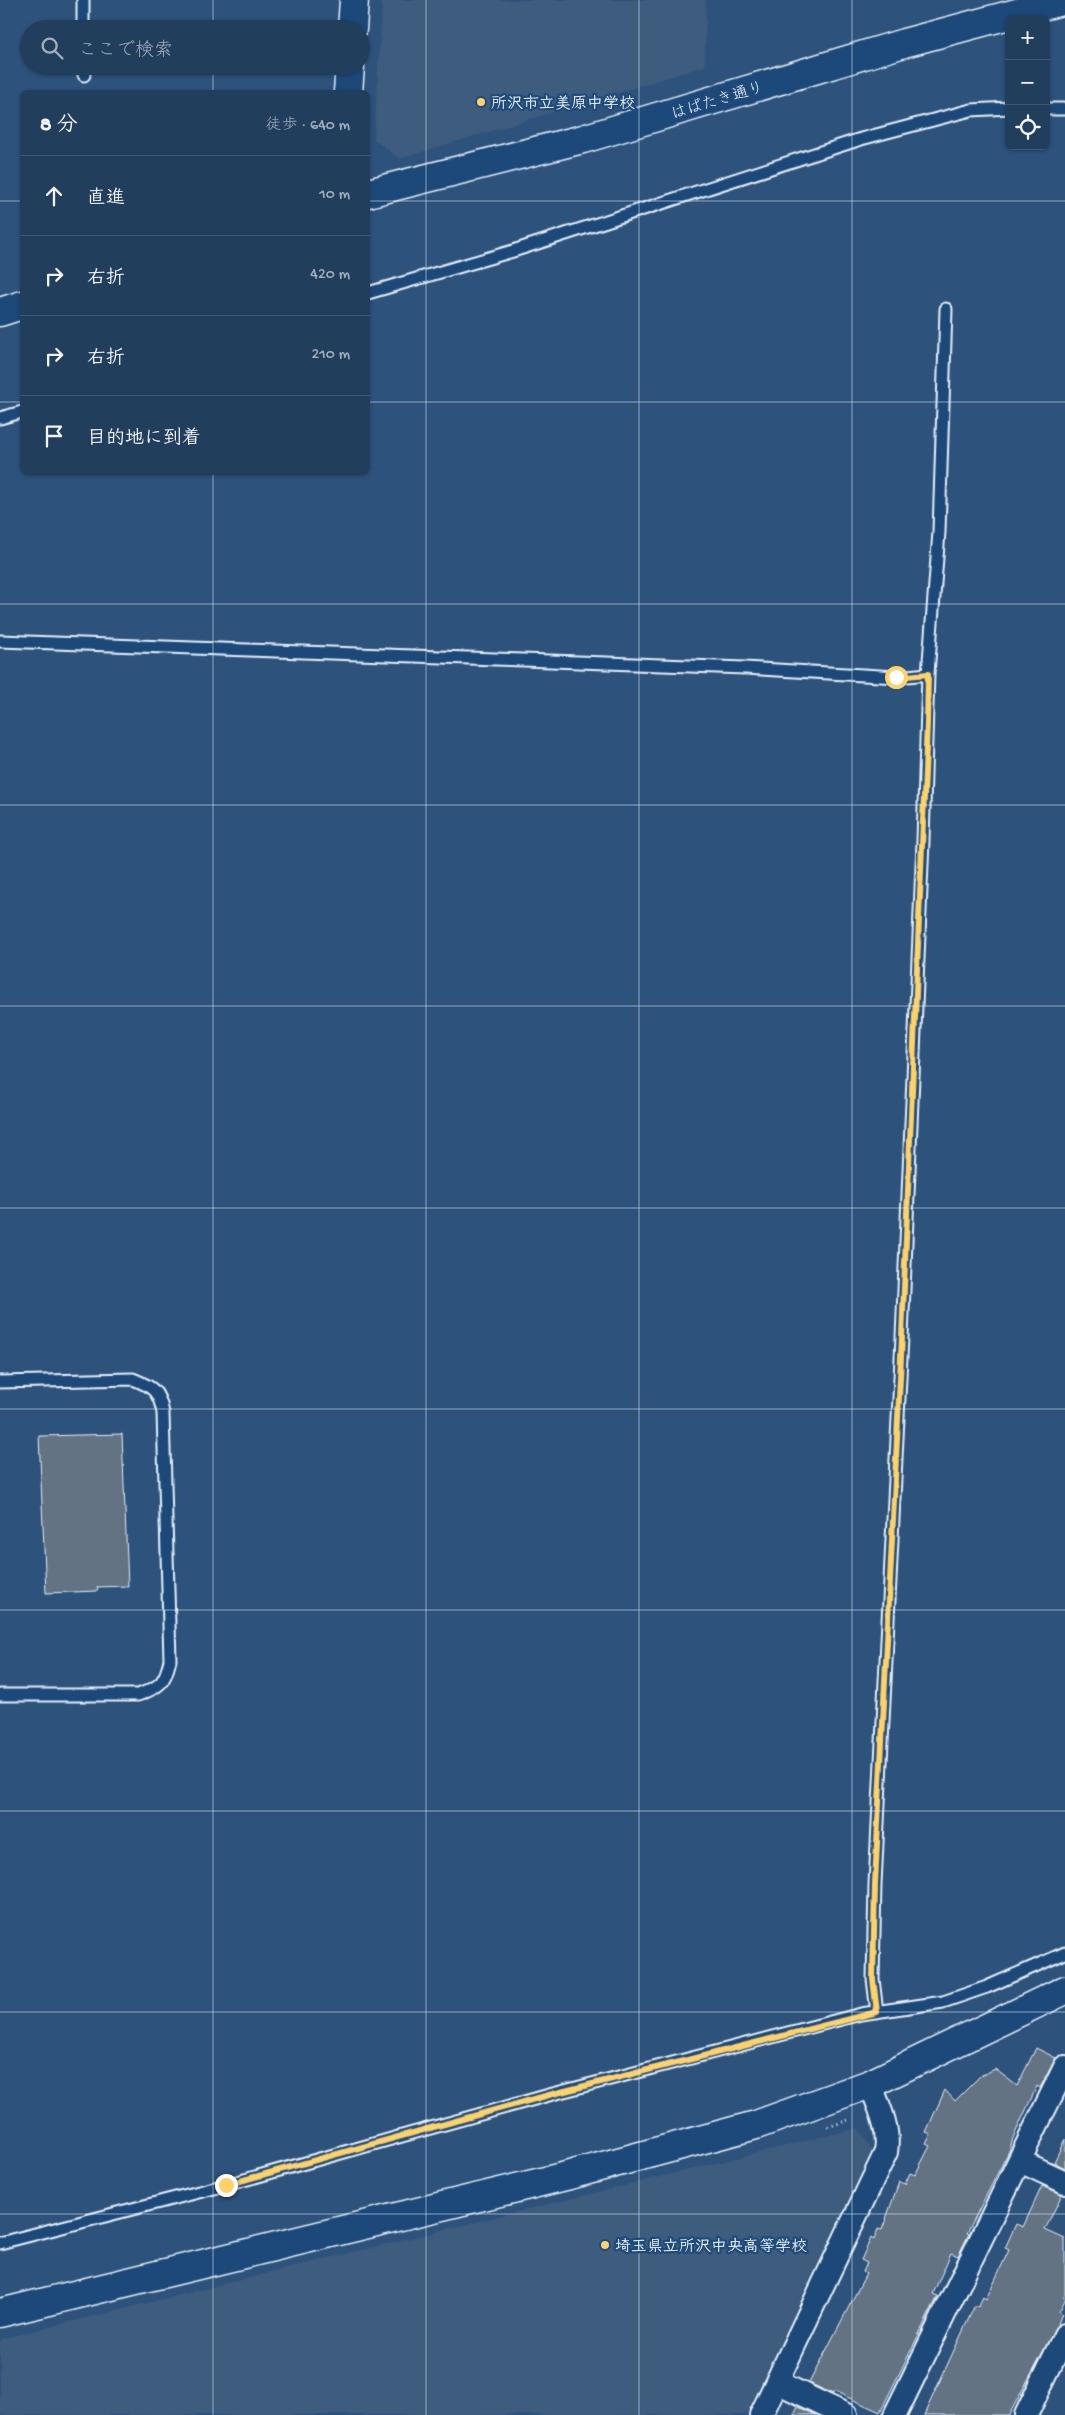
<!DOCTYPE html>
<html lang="ja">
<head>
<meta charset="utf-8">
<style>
  body { margin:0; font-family:"Gochi Hand","Klee One",sans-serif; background:#2a4563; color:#f1f3f6 }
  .controls { position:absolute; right:15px; top:15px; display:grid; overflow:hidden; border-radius:8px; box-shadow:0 1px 4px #0004 }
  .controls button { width:45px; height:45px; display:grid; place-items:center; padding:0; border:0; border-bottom:1px solid #3f5772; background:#223e5d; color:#f1f3f6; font:25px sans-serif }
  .stop { position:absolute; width:15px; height:15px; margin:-11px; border:4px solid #ffd166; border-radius:50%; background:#fff }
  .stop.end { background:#ffd166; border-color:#fff; box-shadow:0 1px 5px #0008 }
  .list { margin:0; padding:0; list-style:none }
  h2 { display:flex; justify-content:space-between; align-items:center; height:65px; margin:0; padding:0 20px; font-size:21px }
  h2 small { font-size:16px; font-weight:400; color:#a2aebc }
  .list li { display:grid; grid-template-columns:32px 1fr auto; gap:15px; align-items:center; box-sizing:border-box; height:80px; padding:0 20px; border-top:1px solid #3f5772 }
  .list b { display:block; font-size:19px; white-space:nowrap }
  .list em { font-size:16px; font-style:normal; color:#a2aebc }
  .icon { flex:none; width:28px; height:28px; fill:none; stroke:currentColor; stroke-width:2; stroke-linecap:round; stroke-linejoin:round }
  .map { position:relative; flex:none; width:1065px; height:2415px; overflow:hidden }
  .search { position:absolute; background:#223e5d; box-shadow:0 1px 4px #0004; left:20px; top:20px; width:350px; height:55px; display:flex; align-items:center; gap:12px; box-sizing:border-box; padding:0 18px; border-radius:28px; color:#a2aebc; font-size:19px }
  .panel { position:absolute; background:#223e5d; box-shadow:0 1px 4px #0004; left:20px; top:90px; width:350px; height:385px; border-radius:8px }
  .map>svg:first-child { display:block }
  .built { fill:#3e5c7e }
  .building { fill:#647384; stroke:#e8f1f8 }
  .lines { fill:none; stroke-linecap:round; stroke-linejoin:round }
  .lane-casing { stroke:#e8f1f8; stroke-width:15 }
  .street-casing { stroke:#e8f1f8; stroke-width:26 }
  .secondary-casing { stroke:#e8f1f8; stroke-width:31 }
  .path { stroke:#e8f1f8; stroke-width:3; stroke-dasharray:1 4; stroke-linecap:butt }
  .lane { stroke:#1f4a7a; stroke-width:11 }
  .street { stroke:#1f4a7a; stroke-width:22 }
  .secondary { stroke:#1f4a7a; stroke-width:28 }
  .route { stroke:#ffd166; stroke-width:6 }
  .grid { fill:none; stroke:#e8f1f8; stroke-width:1; stroke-opacity:0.55 }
  .poi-dot { fill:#ffd166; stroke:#1f4a7a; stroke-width:2 }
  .labels { text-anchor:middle; stroke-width:4.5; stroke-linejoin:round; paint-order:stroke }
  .street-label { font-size:16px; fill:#e8f1f8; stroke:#1f4a7a }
  .poi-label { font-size:16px; font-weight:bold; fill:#e8f1f8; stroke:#1f4a7a; text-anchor:start }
</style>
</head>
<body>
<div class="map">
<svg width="1065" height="2415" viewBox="0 0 1065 2415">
  <rect width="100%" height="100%" fill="#2d527c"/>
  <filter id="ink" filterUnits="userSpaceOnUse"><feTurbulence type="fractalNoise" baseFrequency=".02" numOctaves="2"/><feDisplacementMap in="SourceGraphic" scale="10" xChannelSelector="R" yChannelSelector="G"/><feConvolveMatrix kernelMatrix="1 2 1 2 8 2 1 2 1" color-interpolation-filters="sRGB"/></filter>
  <g filter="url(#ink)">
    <path class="built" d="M382,0H706L705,66L399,159L374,139Z
      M858,2128L872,2150L746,2415H0V2339Z"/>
    <path class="building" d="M122,1434L128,1586L97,1587L98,1591L46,1593L39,1436Z
      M1036,2048L1056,2058L1040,2088L1037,2086L1013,2138L1009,2151L967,2233L969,2234L958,2256L951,2253L933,2294L938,2296L880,2412L834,2391L833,2394L809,2383L866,2274L863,2272L867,2263L861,2260L871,2238L874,2240L878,2229L882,2230L899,2182L905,2184L910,2173L915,2175L930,2146L926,2144L931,2134L926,2132L945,2090L955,2101L980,2076L995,2069L1017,2086Z
      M1065,2139V2168L1054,2162Z
      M1042,2186L1062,2194L1045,2230L1065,2239V2300L1059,2312L1062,2313L1058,2324L1009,2415H924L975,2305L978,2307L983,2297L986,2299L1009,2250L1005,2248L1016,2224L1023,2227Z
      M798,2407L816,2415H794Z"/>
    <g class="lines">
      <defs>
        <path id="lane" d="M83,0V29
          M84,66V75
          M1046,109H1065
          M368,293L513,251L861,139L971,110L1009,108
          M0,418L22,412
          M0,641L745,668L897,677L928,674
          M0,1382L133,1379C153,1387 159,1391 163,1413L170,1660C165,1683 160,1687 138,1695H0
          M877,2012L873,1979L875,1884L902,1337L923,841L928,674L939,532L946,309
          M0,2243L226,2185L549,2095L861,2014L943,2002L987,1987L1065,1953"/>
        <path id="street" d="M1020,2161L1065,2182
          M777,2382L846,2415
          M761,2415L886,2152C890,2129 879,2106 870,2084
          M895,2415L1065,2067
          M1026,2415L1065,2335"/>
        <path id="secondary" d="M352,29L354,0
          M348,92L350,66
          M368,193L583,139L904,43L1065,0
          M0,312L22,305
          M0,2313L566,2176L756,2125L870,2084L1065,1990"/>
      </defs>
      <use href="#lane" class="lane-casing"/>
      <use href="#street" class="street-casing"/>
      <use href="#secondary" class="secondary-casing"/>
      <path class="path" d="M828,2127L851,2119"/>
      <use href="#lane" class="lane"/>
      <use href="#street" class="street"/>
      <use href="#secondary" class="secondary"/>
    </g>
  </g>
  <g class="lines" filter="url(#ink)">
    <path class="route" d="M226,2185L549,2095L877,2012L873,1979L875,1884L902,1337L927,723L928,674L896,677"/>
  </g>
  <path class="grid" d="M213,0V29M426,0V2415M639,0V2415M852,0V2415M213,66V92M0,201H22M368,201H1065M0,402H22M368,402H1065M213,472V2415M0,604H1065M0,805H1065M0,1006H1065M0,1208H1065M0,1409H1065M0,1610H1065M0,1811H1065M0,2012H1065M0,2214H1065"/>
  <g class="poi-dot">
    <circle cx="481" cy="102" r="5"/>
    <circle cx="605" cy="2245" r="5"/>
  </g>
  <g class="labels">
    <g class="street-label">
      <text transform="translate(717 99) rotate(-17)" y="6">はばたき通り</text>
    </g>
    <g class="poi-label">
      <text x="491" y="108">所沢市立美原中学校</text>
      <text x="615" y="2251">埼玉県立所沢中央高等学校</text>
    </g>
  </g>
</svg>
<div class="controls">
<button>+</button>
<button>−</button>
<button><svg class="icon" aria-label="locate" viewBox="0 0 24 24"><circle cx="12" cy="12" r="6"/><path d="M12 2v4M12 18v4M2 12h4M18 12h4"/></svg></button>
</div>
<div class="stop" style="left:896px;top:677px"></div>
<div class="stop end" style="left:226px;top:2185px"></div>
<div class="search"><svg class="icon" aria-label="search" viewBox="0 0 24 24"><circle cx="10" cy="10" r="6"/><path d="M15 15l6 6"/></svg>ここで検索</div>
<section class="panel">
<h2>8 分<small>徒歩 · 640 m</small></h2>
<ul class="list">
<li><svg class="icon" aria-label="ahead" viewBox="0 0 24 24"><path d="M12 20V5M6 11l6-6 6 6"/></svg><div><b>直進</b></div><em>10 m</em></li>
<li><svg class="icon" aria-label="right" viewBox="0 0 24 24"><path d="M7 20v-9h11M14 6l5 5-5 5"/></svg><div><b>右折</b></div><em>420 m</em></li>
<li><svg class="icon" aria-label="right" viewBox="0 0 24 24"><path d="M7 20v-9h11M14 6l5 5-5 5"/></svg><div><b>右折</b></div><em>210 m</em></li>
<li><svg class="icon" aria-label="arrive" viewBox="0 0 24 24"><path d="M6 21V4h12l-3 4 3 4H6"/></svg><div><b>目的地に到着</b></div></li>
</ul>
</section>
</div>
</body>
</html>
